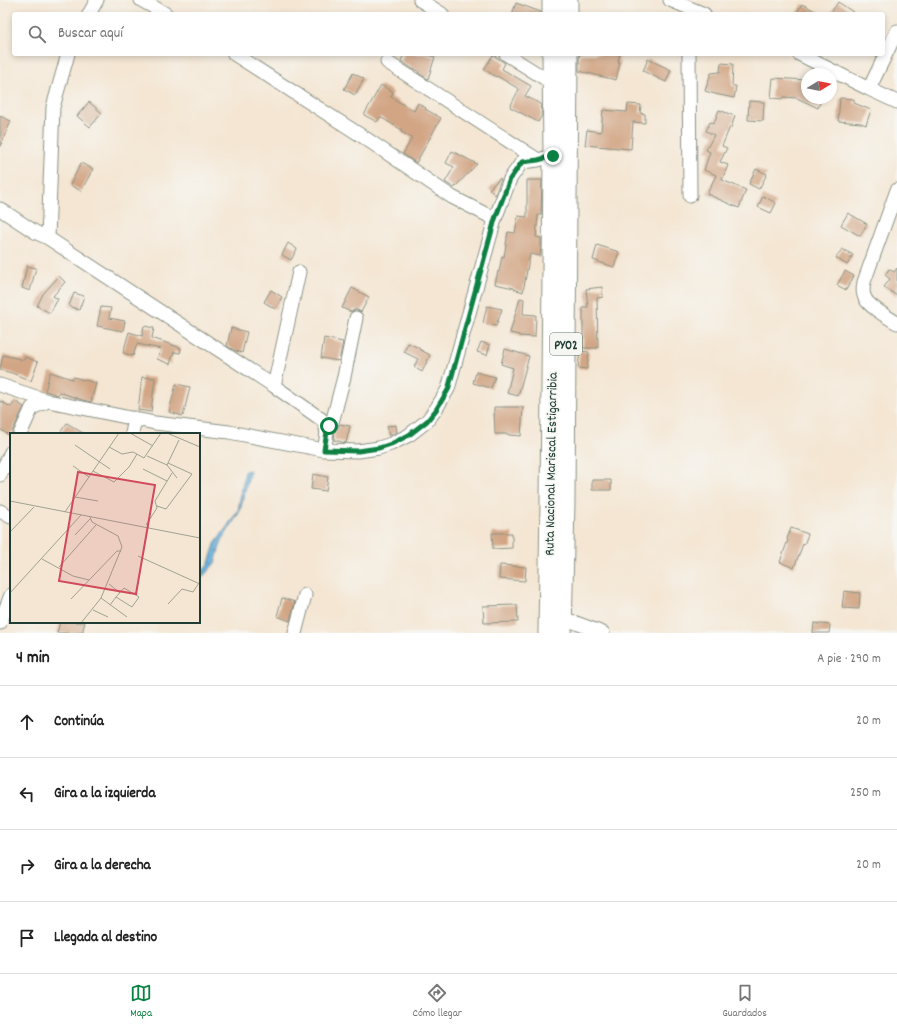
<!DOCTYPE html>
<html lang="es">
<head>
<meta charset="utf-8">
<style>
  body { margin:0; font-family:Dekko,sans-serif; background:#f2f2f2; color:#222 }
  .compass { position:absolute; left:801px; top:68px; width:36px; height:36px; border-radius:50%; background:#fff; box-shadow:0 2px 6px #0003; rotate:80deg }
  .stop { position:absolute; width:12px; height:12px; margin:-9px; border:3px solid #0b8043; border-radius:50%; background:#fff }
  .stop.end { background:#0b8043; border-color:#fff; box-shadow:0 1px 4px #0008 }
  .list { margin:0; padding:0; list-style:none }
  h2 { display:flex; justify-content:space-between; align-items:center; height:52px; margin:0; padding:0 16px; font-size:17px }
  h2 small { font-size:13px; font-weight:400; color:#767676 }
  .list li { display:grid; grid-template-columns:26px 1fr auto; gap:12px; align-items:center; box-sizing:border-box; height:72px; padding:0 16px; border-top:1px solid #e0e0e0 }
  .list b { display:block; font-size:15px; white-space:nowrap }
  .list em { font-size:13px; font-style:normal; color:#767676 }
  .icon { flex:none; width:22px; height:22px; fill:none; stroke:currentColor; stroke-width:2; stroke-linecap:round; stroke-linejoin:round }
  .map { position:relative; flex:none; width:897px; height:633px; overflow:hidden }
  .search { position:absolute; background:#fff; box-shadow:0 2px 6px #0003; left:12px; right:12px; top:12px; height:44px; display:flex; align-items:center; gap:10px; box-sizing:border-box; padding:0 14px; border-radius:4px; color:#767676; font-size:15px }
  .sheet { height:340px; background:#fff }
  nav { display:flex; justify-content:space-around; align-items:center; box-sizing:border-box; height:56px; border-top:1px solid #e0e0e0; background:#fff; font-size:11px; color:#767676 }
  nav a { display:grid; justify-items:center; gap:2px }
  nav .on { color:#0b8043 }
  .map>svg:first-child { display:block }
  .water { fill:url(#water-ripples); stroke:#437689 }
  .building { fill:#d2a685 }
  .lines { fill:none; stroke-linecap:round; stroke-linejoin:round }
  .minor-casing { stroke:#8a9284; stroke-width:15 }
  .highway-casing { stroke:#8a9284; stroke-width:21 }
  .minor { stroke:#fff; stroke-width:13 }
  .highway { stroke:#fff; stroke-width:19 }
  .route { stroke:#0b8043; stroke-width:5 }
  .labels { text-anchor:middle; stroke-width:3.5; stroke-linejoin:round; paint-order:stroke }
  .shield { fill:#f6f6f2; stroke:#60746d; stroke-width:1 }
  .shield-label { font-size:13px; font-weight:bold; fill:#1f3d34 }
  .street-label { font-size:14px; fill:#1f3d34; stroke:#f6f6f2 }
  .inset-road { fill:none; stroke:#9fa293; stroke-width:1 }
  .view { fill:#d1495b; fill-opacity:0.15; stroke:#d1495b; stroke-width:2 }
  .inset-edge { fill:none; stroke:#1f3d34; stroke-width:2 }
</style>
</head>
<body>
<div class="map">
<svg width="897" height="633" viewBox="0 0 897 633">
  <defs>
    <pattern id="water-ripples" width="26" height="14" patternUnits="userSpaceOnUse"><rect width="26" height="14" fill="#67afde"/><path d="M2 4q2-2 4 0t4 0M15 11q2-2 4 0t4 0" fill="none" stroke="#5490b5"/></pattern>
  </defs>
  <rect width="100%" height="100%" fill="#f6f6f2"/>
  <filter id="ink" filterUnits="userSpaceOnUse"><feTurbulence type="fractalNoise" baseFrequency=".025" numOctaves="2"/><feDisplacementMap in="SourceGraphic" scale="8" xChannelSelector="R" yChannelSelector="G"/><feConvolveMatrix kernelMatrix="1 2 1 2 8 2 1 2 1" color-interpolation-filters="sRGB"/></filter>
  <filter id="wash" filterUnits="userSpaceOnUse"><feTurbulence type="fractalNoise" baseFrequency=".012" numOctaves="4" result="noise"/><feDisplacementMap in="SourceGraphic" scale="16" xChannelSelector="R" yChannelSelector="G"/><feGaussianBlur stdDeviation="0.9" result="paint"/><feColorMatrix in="noise" values="0 0 0 0 0 0 0 0 0 0 0 0 0 0 0 0 0 1.4 0 .05"/><feComposite in="paint" operator="in"/></filter>
  <g filter="url(#wash)">
    <rect width="100%" height="100%" fill="#f4e6d3"/>
    <path class="water" d="M250,470L240,511L222,540L215,563L199,581V576L209,563L215,544L238,511L245,471Z"/>
    <g id="blocks">
      <path class="building" d="M838,2L856,14H830Z
        M516,3L541,12V14H512Z
        M802,4L821,14H796Z
        M404,54H424L435,57L428,79L418,73L419,71L413,69L401,61Z
        M580,54H620L618,62H620L616,80L579,71V59Z
        M493,55L505,63L502,69L531,86L525,96L541,104L542,115L538,122L510,107L519,89L497,76L496,77L484,69Z
        M648,59L671,70L666,82L643,71Z
        M721,63L733,64L732,86H736L734,98L715,94L705,91L711,73L720,72Z
        M353,73L364,79L355,95L344,89Z
        M773,78L807,80V98H822L818,108L797,98L784,97L783,99L771,98Z
        M381,85L393,92L391,97L414,111L418,103L426,108L425,109L441,118L416,163L403,154L412,138L401,132L402,130L380,117L377,122L364,115Z
        M840,98L854,99V103L871,110L866,125L861,123L838,121Z
        M749,101L764,102L763,121L748,120Z
        M89,102L102,113L90,127L77,116Z
        M628,104L641,105L640,113L645,114V123L633,122L631,149L585,145L587,130L601,132L603,110L627,112Z
        M719,110L735,116L731,128L730,127L722,146L727,148L720,162L728,165L722,180L746,190L739,208L707,194L716,175L704,170L710,152L706,150L714,135L706,131L710,122L714,123Z
        M0,116L11,121L0,147Z
        M452,151L477,164L454,188L445,182L454,167L446,163Z
        M81,163L93,169L81,191L70,185Z
        M756,169L767,174L759,189L749,184Z
        M500,178L501,179L495,195L489,189Z
        M527,180H542L541,215H538L536,237L541,238V246L540,256L530,254L523,292L514,289V288L495,284L498,271L499,272L502,256L504,257L508,232L515,233L518,216L527,217Z
        M763,196L776,203L771,213L758,207Z
        M848,213L867,224L860,236L841,225Z
        M288,243L297,249L291,260L282,255Z
        M597,245L619,252L614,267L593,260Z
        M842,249L853,255L847,265L836,258Z
        M27,266L36,268L30,291L22,288Z
        M897,268V296L884,287L890,279L885,275L889,269L894,272Z
        M845,271L854,276L846,290L837,285Z
        M59,276L65,282L53,296L58,299L50,313L37,306L43,294Z
        M602,287L603,297L597,298L598,348H583V307H588L586,289Z
        M352,288L369,297L361,312L357,310H354L351,312L342,308Z
        M271,290L282,297L275,309L264,302Z
        M74,293L84,296L79,310L69,306Z
        M520,298L524,299L523,314L536,315L535,337L519,336V335L510,333Z
        M487,306L502,309L496,326L483,323Z
        M101,307L111,308L109,318L125,321L123,331L97,326Z
        M144,326L154,328L152,338L181,348L180,353L174,352L170,364L157,359L161,349L137,344L133,356L123,353L129,332L142,336Z
        M231,328L247,332L242,353L236,351L227,346Z
        M324,338L343,342L339,361L321,358Z
        M481,342L490,345L487,355L477,352Z
        M408,343L419,348V349L430,355L422,372L414,367L418,359L404,352Z
        M505,349L529,356L518,396L507,393L513,368L501,364Z
        M580,351L589,352L587,369L578,368Z
        M3,355L24,360L25,357L38,362L31,381L12,373L0,370Z
        M50,372L72,379L73,377L96,383L91,402L82,400L59,392L58,395L45,391Z
        M476,372L495,377L491,388L473,383Z
        M142,377L155,378L151,412L138,410Z
        M176,384L190,387L183,416L169,412Z
        M0,401L11,407L15,401L24,407L10,436L0,429Z
        M494,407H523L521,436L509,435V434H495Z
        M67,423L84,434H59Z
        M340,424L350,426L346,443L334,440L335,432L338,428Z
        M396,425L397,432L389,436L387,426Z
        M313,474L328,477L326,491L311,489Z
        M592,480H611V490H592Z
        M791,528L808,534L804,545L803,544L794,568L780,562L788,540L787,539Z
        M492,533H512V548L493,549Z
        M500,565L526,567L525,581L499,579Z
        M844,591L860,593L859,609L842,608Z
        M282,598L295,602L290,621L277,616Z
        M517,605L518,622L484,623L483,606Z
        M60,622H85L82,633H57Z
        M814,623L830,625L829,633H813Z"/>
    </g>
  </g>
  <g filter="url(#ink)">
    <use href="#blocks" fill-opacity="0" stroke="#8a9284" stroke-width="1"/>
    <g class="lines">
      <defs>
        <path id="minor" d="M141,0L166,14
          M420,0L442,14
          M670,0L704,14
          M89,14L97,0
          M234,54L365,138L452,197L495,219
          M506,54L552,83
          M689,54L690,196
          M799,54L869,89L897,102
          M387,62L538,160
          M869,89L897,31
          M897,190L864,282C863,287 862,293 865,298C868,306 889,318 897,323
          M0,209L35,232L48,238L274,386L321,419C330,428 326,439 324,450
          M48,238L53,107L68,54
          M0,385L48,401L155,423L229,432L324,450L358,451L379,448L391,444L409,435L427,421L436,409L448,389L495,219L510,179L522,162L538,160L553,156
          M274,386L299,272
          M326,427C331,426 332,423 333,419L344,377L356,318
          M20,434L32,408L48,401
          M132,434L135,418
          M0,475L11,452
          M0,511L11,517
          M563,618L603,633
          M0,623L11,595
          M295,633L305,595"/>
        <path id="highway" d="M552,14V0
          M568,14V0
          M548,633L550,502L553,156L552,54
          M562,633L565,502L568,54"/>
      </defs>
      <use href="#minor" class="minor-casing"/>
      <use href="#highway" class="highway-casing"/>
      <use href="#minor" class="minor"/>
      <use href="#highway" class="highway"/>
    </g>
  </g>
  <g class="lines" filter="url(#ink)">
    <path class="route" d="M329,426L326,427L327,432L324,450L358,451L379,448L391,444L409,435L427,421L436,410L448,390L495,219L510,179L522,162L538,160L553,156"/>
  </g>
  <g class="labels">
    <rect class="shield" x="550" y="333" width="32" height="22" rx="3"/>
    <g class="shield-label">
      <text x="566" y="349">PY02</text>
    </g>
    <g class="street-label">
      <text transform="translate(550 464) rotate(-89)" y="5">Ruta Nacional Mariscal Estigarribia</text>
    </g>
  </g>
  <g transform="translate(10 433)">
    <rect width="190" height="190" fill="#f4e6d3"/>
    <path class="inset-road" d="M120,0L143,13M157,0L190,14M65,12L100,36M99,14L112,21L123,19L134,25L151,0M137,23L157,32L167,45M157,32L169,7M63,33L79,44M133,36L157,48M83,38L104,49L119,34L127,21M65,64L88,68M0,68L190,105M147,73L156,76L182,41L158,30M55,79L109,0M136,92L147,75L145,68L162,40M0,99L24,74M65,102L80,86M128,123L190,151M32,126L63,143L79,147M49,134L86,92M99,151L110,160M0,160L71,82M91,165L117,184M61,166L107,118H111M158,171L172,156L183,159L189,150M100,172L106,164L114,155L129,164L122,174L106,164M83,177L98,184M71,190L91,165L112,114L108,103L82,89L80,84"/>
    <path class="view" d="M68,39L145,52L126,161L49,148Z"/>
    <rect width="190" height="190" class="inset-edge"/>
  </g>
</svg>
<svg class="compass" viewBox="-18 -18 36 36"><path d="M0-13l5 13h-10z" fill="#e53935"/><path d="M0 13l5-13h-10z" fill="#767676"/></svg>
<div class="stop" style="left:329px;top:426px"></div>
<div class="stop end" style="left:553px;top:156px"></div>
<div class="search"><svg class="icon" aria-label="search" viewBox="0 0 24 24"><circle cx="10" cy="10" r="6"/><path d="M15 15l6 6"/></svg>Buscar aquí</div>
</div>
<section class="sheet">
<h2>4 min<small>A pie · 290 m</small></h2>
<ul class="list">
<li><svg class="icon" aria-label="ahead" viewBox="0 0 24 24"><path d="M12 20V5M6 11l6-6 6 6"/></svg><div><b>Continúa</b></div><em>20 m</em></li>
<li><svg class="icon" aria-label="left" viewBox="0 0 24 24"><path d="M17 20v-9H6M10 6l-5 5 5 5"/></svg><div><b>Gira a la izquierda</b></div><em>250 m</em></li>
<li><svg class="icon" aria-label="right" viewBox="0 0 24 24"><path d="M7 20v-9h11M14 6l5 5-5 5"/></svg><div><b>Gira a la derecha</b></div><em>20 m</em></li>
<li><svg class="icon" aria-label="arrive" viewBox="0 0 24 24"><path d="M6 21V4h12l-3 4 3 4H6"/></svg><div><b>Llegada al destino</b></div></li>
</ul>
</section>
<nav>
<a class="on"><svg class="icon" aria-label="map" viewBox="0 0 24 24"><path d="M3 6l6-2 6 2 6-2v14l-6 2-6-2-6 2zM9 4v14M15 6v14"/></svg>Mapa</a>
<a><svg class="icon" aria-label="directions" viewBox="0 0 24 24"><path d="M12 3l9 9-9 9-9-9zM9 14v-3h6M13 9l2 2-2 2"/></svg>Cómo llegar</a>
<a><svg class="icon" aria-label="saved" viewBox="0 0 24 24"><path d="M7 4h10v16l-5-4-5 4z"/></svg>Guardados</a>
</nav>
</body>
</html>
